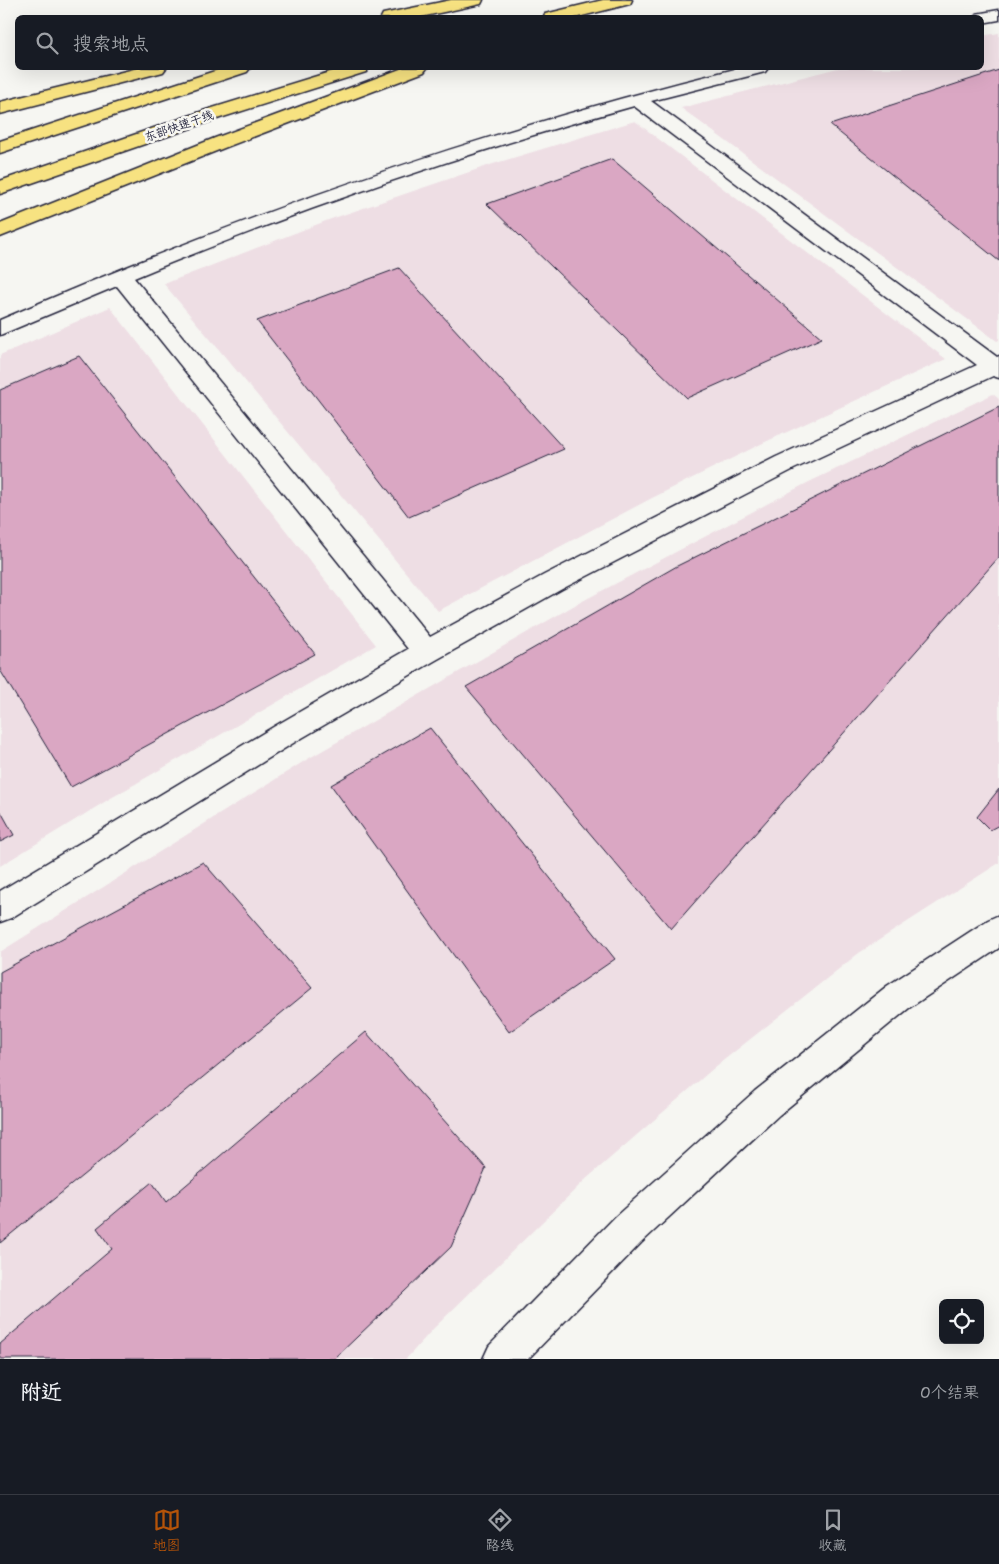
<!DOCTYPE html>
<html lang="zh">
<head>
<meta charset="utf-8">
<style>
  body { margin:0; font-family:"Shantell Sans","LXGW WenKai TC",sans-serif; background:#20242c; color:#f1f3f6 }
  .controls { position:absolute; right:15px; bottom:15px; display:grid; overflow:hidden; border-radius:8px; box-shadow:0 5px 20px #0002 }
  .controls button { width:45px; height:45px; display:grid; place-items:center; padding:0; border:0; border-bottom:1px solid #363941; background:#171b24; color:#f1f3f6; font:25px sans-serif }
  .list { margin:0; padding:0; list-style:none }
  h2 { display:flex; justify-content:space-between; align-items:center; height:65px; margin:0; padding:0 20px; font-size:21px }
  h2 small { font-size:16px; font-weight:400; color:#9ea1a6 }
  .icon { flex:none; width:28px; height:28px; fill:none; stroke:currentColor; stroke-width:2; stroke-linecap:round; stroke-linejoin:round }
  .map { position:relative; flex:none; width:999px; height:1359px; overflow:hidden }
  .search { position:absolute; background:#171b24; box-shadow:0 5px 20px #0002; left:15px; right:15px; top:15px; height:55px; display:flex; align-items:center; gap:12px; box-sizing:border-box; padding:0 18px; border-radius:8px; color:#9ea1a6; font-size:19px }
  .sheet { height:135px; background:#171b24 }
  nav { display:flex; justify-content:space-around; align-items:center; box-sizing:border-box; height:70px; border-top:1px solid #363941; background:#171b24; font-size:14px; color:#9ea1a6 }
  nav a { display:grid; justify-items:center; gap:2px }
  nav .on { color:#b45309 }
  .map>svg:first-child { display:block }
  .built { fill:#eedee4 }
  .building { fill:#daa7c3; stroke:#22223b }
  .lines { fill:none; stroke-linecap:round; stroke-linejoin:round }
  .minor-casing { stroke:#22223b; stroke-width:3 }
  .major-casing { stroke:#22223b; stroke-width:3 }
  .highway-casing { stroke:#22223b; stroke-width:3 }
  .minor { fill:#f6f6f2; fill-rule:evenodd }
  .major { fill:#f7e281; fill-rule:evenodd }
  .highway { fill:#f7e281; fill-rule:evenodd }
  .labels { text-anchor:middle; stroke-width:5; stroke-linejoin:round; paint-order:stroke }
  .far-street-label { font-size:12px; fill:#22223b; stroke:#f6f6f2 }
</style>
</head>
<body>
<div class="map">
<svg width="999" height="1359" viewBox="0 0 999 1359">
  <rect width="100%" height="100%" fill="#f6f6f2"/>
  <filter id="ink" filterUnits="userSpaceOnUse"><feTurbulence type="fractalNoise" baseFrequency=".02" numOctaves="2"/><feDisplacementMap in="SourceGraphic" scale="10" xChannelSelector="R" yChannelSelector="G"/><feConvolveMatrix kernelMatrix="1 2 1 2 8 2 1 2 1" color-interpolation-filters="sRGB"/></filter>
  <g filter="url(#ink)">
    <path class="built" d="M999,33V340L997,341L681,108L838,68H982V36Z
      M635,121L946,359L763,443L652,498L438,611L164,284L331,219L493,164Z
      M110,307L376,645L111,798L0,866V355Z
      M993,394L999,399V863L859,953L715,1067L585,1180L434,1328L406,1359H0V952L306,760L575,605L807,483Z"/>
    <path class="building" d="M999,70V261L830,125Z
      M612,159L822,338L687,398L487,204Z
      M399,268L564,449L409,517L257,321Z
      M79,356L315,654L71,787L0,670V390Z
      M999,407V557L671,929L466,687L677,566Z
      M430,728L615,959L509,1032L331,785Z
      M999,789V825L990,830L977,817Z
      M0,810L14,835L0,842Z
      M203,862L312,988L0,1243V972Z
      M366,1032L486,1168L451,1247L334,1359H0V1344L112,1249L97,1228L152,1182L166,1202Z"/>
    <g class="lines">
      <defs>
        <path id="minor" d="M999,10V20L982,23V18H974L976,14Z
          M739,68H768L765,72L651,101L997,357L999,356V378L993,376L794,469L562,589L436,660L295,742L11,918L0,922V891L275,726L408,649L117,286L0,335V320C240,216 485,130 739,68ZM634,106L977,365L776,457L544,575L430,637L134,278C297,210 464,153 634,106Z
          M999,915V948L909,1008L779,1115L641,1243L528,1359H483L489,1346L615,1217L755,1091L887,986L988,920Z"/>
        <path id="major" d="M403,68H427L424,72L229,146L0,237V224L215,138Z"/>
        <path id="highway" d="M451,0H483L481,4L416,18H381L383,14Z
          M603,0H632L630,4L574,18H543L545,14Z
          M138,68H166L163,72L0,114V102Z
          M224,68H250L247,72L0,153V141Z
          M343,68H369L366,72L220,118L0,194V181L206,110Z"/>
      </defs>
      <use href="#minor" class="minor-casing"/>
      <use href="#major" class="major-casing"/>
      <use href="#highway" class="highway-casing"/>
      <use href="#minor" class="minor"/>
      <use href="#major" class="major"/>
      <use href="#highway" class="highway"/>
    </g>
  </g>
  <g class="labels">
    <g class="far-street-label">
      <text transform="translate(179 126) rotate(-19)" y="4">东部快速干线</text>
    </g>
  </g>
</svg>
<div class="controls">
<button><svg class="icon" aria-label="locate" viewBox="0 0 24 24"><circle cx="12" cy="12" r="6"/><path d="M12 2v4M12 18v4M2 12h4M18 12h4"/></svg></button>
</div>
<div class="search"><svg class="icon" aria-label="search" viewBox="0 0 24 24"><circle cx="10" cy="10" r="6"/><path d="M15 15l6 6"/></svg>搜索地点</div>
</div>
<section class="sheet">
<h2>附近<small>0个结果</small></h2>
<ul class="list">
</ul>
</section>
<nav>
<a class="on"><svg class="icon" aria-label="map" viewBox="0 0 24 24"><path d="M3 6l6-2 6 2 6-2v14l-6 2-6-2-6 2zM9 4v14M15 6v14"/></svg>地图</a>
<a><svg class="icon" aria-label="directions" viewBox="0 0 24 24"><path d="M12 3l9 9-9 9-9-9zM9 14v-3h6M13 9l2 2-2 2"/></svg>路线</a>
<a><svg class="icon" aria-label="saved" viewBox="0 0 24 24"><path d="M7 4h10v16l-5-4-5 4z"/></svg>收藏</a>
</nav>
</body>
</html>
